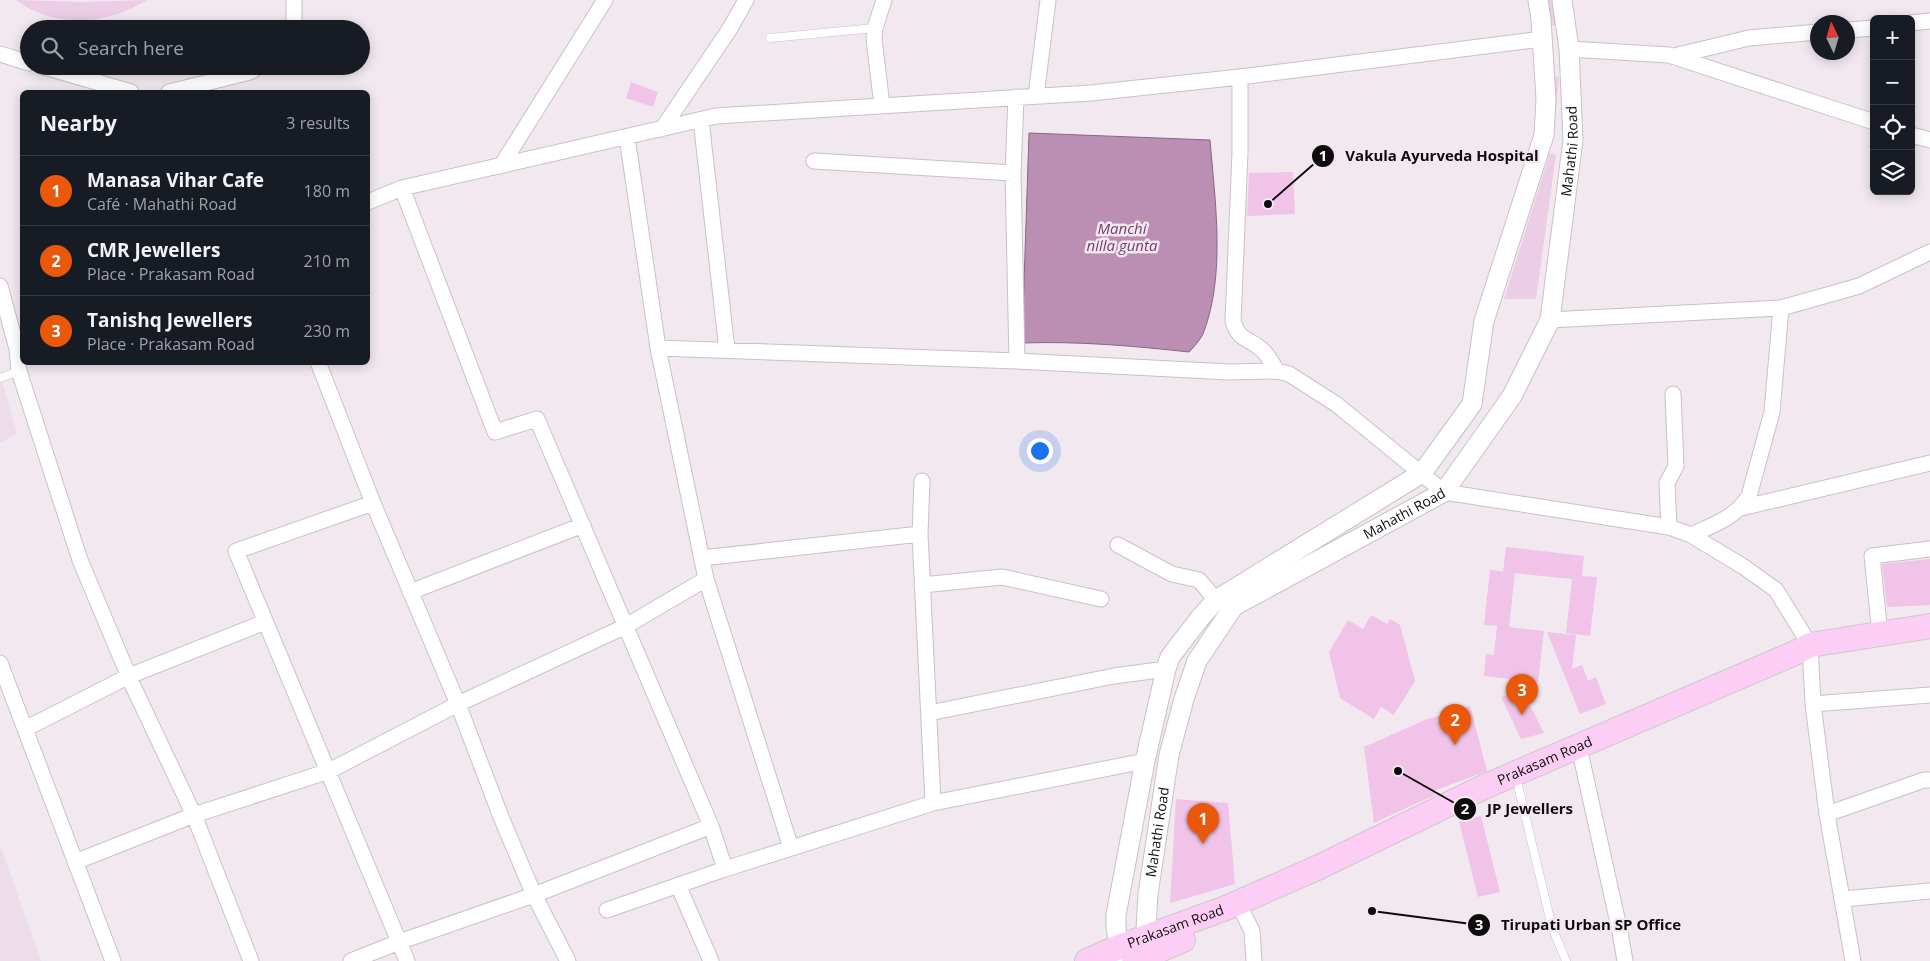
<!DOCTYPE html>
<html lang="en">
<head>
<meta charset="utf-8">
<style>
  body { margin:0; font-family:"Open Sans",sans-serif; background:#20242c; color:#f1f3f6 }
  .controls { position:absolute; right:15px; top:15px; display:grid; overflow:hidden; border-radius:8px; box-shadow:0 2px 12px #0003 }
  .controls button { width:45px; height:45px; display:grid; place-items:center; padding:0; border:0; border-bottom:1px solid #363941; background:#171b24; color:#f1f3f6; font:25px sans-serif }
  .compass { position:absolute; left:1810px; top:15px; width:45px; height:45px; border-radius:50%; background:#171b24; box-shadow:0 2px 12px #0003; rotate:355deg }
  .you { position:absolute; left:1039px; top:450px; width:18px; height:18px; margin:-12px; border:4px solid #fff; border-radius:50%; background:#1a73e8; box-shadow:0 0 0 8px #1a73e833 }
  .badge { display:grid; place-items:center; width:32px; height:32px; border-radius:50%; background:#ea580c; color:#fff; font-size:16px; font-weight:700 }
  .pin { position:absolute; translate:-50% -41px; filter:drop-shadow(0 1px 2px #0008) }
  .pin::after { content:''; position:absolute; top:26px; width:18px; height:15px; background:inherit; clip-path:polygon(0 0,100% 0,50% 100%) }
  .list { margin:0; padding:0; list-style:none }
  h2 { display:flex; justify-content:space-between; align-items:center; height:65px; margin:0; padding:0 20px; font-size:21px }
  h2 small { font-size:16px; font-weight:400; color:#9ea1a6 }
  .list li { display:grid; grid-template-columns:32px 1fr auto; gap:15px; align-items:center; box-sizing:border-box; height:70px; padding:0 20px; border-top:1px solid #363941 }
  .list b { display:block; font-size:19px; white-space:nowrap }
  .list p { margin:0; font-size:16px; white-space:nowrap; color:#9ea1a6 }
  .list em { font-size:16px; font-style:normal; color:#9ea1a6 }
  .icon { flex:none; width:28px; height:28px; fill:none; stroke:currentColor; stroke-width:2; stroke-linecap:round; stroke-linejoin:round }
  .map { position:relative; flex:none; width:1930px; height:961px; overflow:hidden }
  .search { position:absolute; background:#171b24; box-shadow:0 2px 12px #0003; left:20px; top:20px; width:350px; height:55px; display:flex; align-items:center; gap:12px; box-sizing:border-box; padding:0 18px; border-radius:28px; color:#9ea1a6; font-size:19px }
  .panel { position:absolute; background:#171b24; box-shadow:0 2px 12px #0003; left:20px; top:90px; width:350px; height:275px; border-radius:8px }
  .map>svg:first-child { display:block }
  .built { fill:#eddce9 }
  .green { fill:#ebcde5 }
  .water { fill:#bb8fb3; stroke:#876781 }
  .building { fill:#f1c3e8 }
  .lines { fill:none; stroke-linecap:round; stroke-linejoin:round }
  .service-casing { stroke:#cac0c8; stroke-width:9 }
  .minor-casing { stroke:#cac0c8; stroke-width:17 }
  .tertiary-casing { stroke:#cac0c8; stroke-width:21 }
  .primary-casing { stroke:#cac9ca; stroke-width:26 }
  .service { stroke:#fff; stroke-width:8 }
  .minor { stroke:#fff; stroke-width:15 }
  .tertiary { stroke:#fff; stroke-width:19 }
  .primary { stroke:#fdcef5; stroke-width:24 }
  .labels { text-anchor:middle; stroke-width:5; stroke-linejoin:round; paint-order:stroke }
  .street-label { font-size:14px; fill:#0e0b0d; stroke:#f2e8f0 }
  .water-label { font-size:15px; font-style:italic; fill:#753e6d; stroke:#f2e8f0 }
  .leader { fill:none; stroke:#0e0b0d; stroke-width:2 }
  .callout-dot { fill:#0e0b0d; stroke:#f2e8f0; stroke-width:2 }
  .mark-label { font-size:15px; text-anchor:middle; font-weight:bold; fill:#fff }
  .callout-label { font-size:15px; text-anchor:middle; font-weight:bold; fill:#0e0b0d; stroke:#f2e8f0; stroke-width:5; stroke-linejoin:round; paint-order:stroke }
</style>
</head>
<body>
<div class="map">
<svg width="1930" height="961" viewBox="0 0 1930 961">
  <rect width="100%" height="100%" fill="#f2e8f0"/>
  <path class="built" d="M0,375L17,434L0,443Z
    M0,845L41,961H0Z"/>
  <path class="green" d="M16,0L84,2L147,0C108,25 54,29 16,0Z
    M1547,0H1554L1559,25L1550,26Z
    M1552,76L1559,77L1555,119L1554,118Z
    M1550,153L1556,155L1536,299H1504Z"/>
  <path class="water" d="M1029,133L1210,140C1215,201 1226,275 1203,334C1200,340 1194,347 1189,352C1134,346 1078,341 1022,343Z"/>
  <path class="building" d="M631,82L658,92L653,107L626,98Z
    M1293,172L1295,214L1247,216L1249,173Z
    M1506,547L1584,556L1582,576L1597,577L1590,636L1566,633L1572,579L1503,572Z
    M1930,559V605L1887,607L1882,564Z
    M1490,570L1515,573L1509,627L1544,631L1538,682L1484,676L1486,654L1494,655L1497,626L1484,625Z
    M1371,615L1387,624L1390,619L1400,625L1415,681L1394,715L1381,707L1374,719L1340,698L1329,652L1348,620L1363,629Z
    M1547,632L1576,635L1572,669L1582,665L1588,681L1596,677L1606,704L1580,714Z
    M1522,689L1544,733L1521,739L1501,697Z
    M1470,706L1487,771L1434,791L1435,795L1374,823L1364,747L1425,720Z
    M1176,799L1228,803L1235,884L1170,903Z
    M1481,816L1500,892L1478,897L1459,822Z"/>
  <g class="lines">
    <defs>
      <path id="service" d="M770,38L875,28
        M0,378L19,371
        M1516,777L1552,927L1566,961"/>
      <path id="minor" d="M294,0V29
        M1911,23L1930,21
        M1848,30L1874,28
        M1569,49L1669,55L1874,122
        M0,54L29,63
        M1674,56L1749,38L1818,32
        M41,66L131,92
        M1240,77V153L1233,321C1238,339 1247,338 1260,348C1268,354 1272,363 1277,371
        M169,92L250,72L259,66
        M1036,96L1048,0
        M1016,97L1013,173L1017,361
        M882,106L874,39L875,28L884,0
        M701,120L727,350
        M662,129L729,30L746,0
        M1911,135L1930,140
        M627,137L658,348L706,579L791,848
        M814,161L1013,173
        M501,166L605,0
        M402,188L495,432L537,419L711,826L725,869
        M368,202L402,188L716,116L1091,93L1240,77L1542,39
        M0,286L17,349L22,347
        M1550,320L1781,308
        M658,348L1017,361L1229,372L1277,371L1289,374L1336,404L1444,492L1669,527L1691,535L1744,567L1776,590L1810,645L1813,704L1827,814L1853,961
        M17,349L19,371L80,560L132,684L194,815L251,961
        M318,362L373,503L458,704L501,817L534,895L568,961
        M373,503L236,551L407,961
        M1741,508L1930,463
        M1669,527L1667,483L1676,466L1673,394
        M920,534L933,803
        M1691,535C1713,525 1735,518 1749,496L1772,412L1781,308L1859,286L1930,252
        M1118,545L1172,574L1199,580L1216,600
        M702,558L920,534L922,481
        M922,585L1002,577L1101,599
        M410,592L583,525
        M1880,634L1872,556L1930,549
        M0,663L113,961
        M1813,704L1930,695
        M929,713L1114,676L1166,669
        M25,729L129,676L265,622
        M1581,756L1620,932L1625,961
        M1827,814L1924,780H1930
        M75,862L194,815L329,771L458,704L626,626L706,579
        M678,885L711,961
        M1843,899L1930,891
        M607,910L725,869L933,803L1145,761
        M1243,913L1252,931L1254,961
        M351,961L399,942L534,895L711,826"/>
      <g id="tertiary">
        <path id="s1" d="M1149,949L1146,929L1148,894L1169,755L1184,699L1197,661L1234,606L1444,492L1512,396L1550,320L1573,140L1569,49L1562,0"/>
        <path d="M1122,959L1116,929V915L1145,761L1166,669L1170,657L1200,618L1216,600L1422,473L1472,404L1484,321L1544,135L1546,99L1541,19L1538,0"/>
      </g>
      <g id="primary">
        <path id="s2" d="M1087,961L1119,947L1226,908L1317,868L1486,786L1795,653L1810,645L1930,626"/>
        <path d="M1134,961L1183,940"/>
      </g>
    </defs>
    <use href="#service" class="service-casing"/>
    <use href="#minor" class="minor-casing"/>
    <use href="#tertiary" class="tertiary-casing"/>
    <use href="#primary" class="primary-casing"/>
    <use href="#service" class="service"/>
    <use href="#minor" class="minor"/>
    <use href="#tertiary" class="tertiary"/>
    <use href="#primary" class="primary"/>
  </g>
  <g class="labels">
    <g class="street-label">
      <text dy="5" stroke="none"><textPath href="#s1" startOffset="972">Mahathi Road</textPath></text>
      <text dy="5" stroke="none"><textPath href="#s1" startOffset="554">Mahathi Road</textPath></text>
      <text dy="5" stroke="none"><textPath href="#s2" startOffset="500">Prakasam Road</textPath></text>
      <text dy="5" stroke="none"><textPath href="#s1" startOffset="118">Mahathi Road</textPath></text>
      <text dy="5" stroke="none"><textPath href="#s2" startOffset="95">Prakasam Road</textPath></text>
    </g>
    <g class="water-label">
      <text x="1122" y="234">Manchi<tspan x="1122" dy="17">nilla gunta</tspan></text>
    </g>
  </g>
  <path class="leader" d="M1268 204L1323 156M1398 771L1465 809M1372 911L1479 925"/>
  <g class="callout-dot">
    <circle cx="1268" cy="204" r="5"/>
    <circle cx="1398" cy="771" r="5"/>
    <circle cx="1372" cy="911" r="5"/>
    <circle cx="1323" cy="156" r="12"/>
    <circle cx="1465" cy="809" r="12"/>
    <circle cx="1479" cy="925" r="12"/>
  </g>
  <g class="mark-label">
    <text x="1323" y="161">1</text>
    <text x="1465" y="814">2</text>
    <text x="1479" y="930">3</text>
  </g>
  <g class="callout-label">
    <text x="1442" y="161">Vakula Ayurveda Hospital</text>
    <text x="1530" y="814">JP Jewellers</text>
    <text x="1591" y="930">Tirupati Urban SP Office</text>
  </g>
</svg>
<div class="controls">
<button>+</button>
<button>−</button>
<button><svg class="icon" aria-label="locate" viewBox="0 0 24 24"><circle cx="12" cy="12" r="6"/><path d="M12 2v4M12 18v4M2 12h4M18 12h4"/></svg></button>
<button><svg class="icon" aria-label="layers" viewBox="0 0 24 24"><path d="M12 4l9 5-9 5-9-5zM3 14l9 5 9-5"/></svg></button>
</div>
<svg class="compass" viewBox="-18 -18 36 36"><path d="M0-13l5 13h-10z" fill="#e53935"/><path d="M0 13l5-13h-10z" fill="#9ea1a6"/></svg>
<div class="you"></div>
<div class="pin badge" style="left:1203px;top:844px">1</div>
<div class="pin badge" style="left:1455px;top:745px">2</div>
<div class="pin badge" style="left:1522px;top:715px">3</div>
<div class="search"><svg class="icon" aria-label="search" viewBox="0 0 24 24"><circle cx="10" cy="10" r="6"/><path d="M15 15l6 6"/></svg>Search here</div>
<section class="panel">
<h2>Nearby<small>3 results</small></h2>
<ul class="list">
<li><span class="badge">1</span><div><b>Manasa Vihar Cafe</b><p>Café · Mahathi Road</p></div><em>180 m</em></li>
<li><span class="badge">2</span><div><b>CMR Jewellers</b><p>Place · Prakasam Road</p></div><em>210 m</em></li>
<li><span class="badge">3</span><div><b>Tanishq Jewellers</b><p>Place · Prakasam Road</p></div><em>230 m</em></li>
</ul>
</section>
</div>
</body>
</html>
